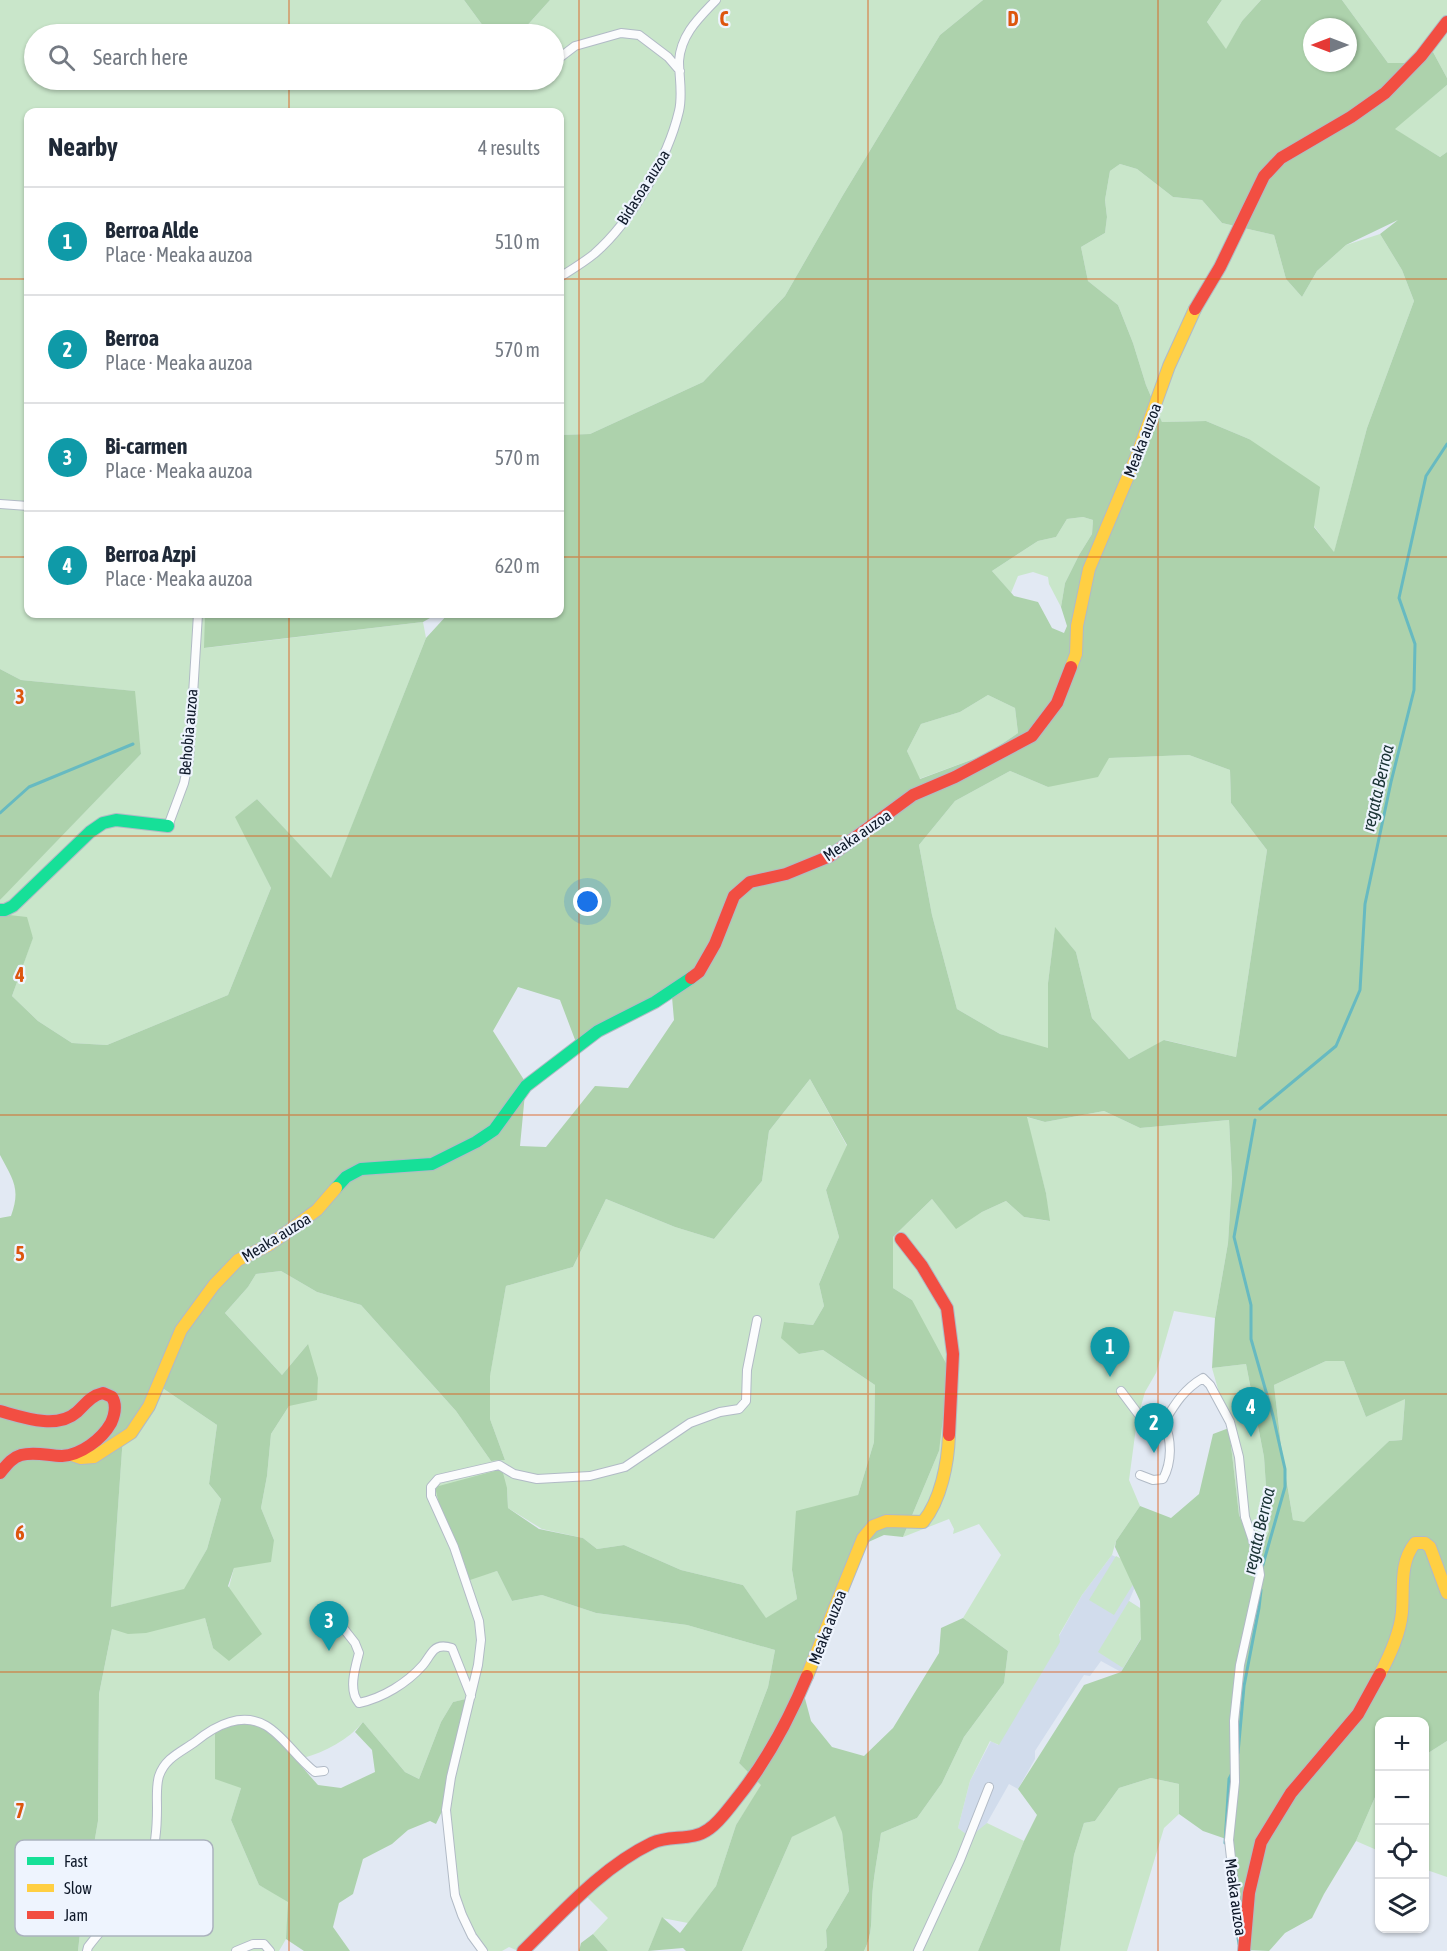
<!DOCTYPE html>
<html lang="en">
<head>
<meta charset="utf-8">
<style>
  body { margin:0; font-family:"Asap Condensed",sans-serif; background:#f6f6f7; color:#1f2937 }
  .controls { position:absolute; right:18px; bottom:18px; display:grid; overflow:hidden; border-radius:12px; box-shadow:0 2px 4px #0004 }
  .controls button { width:54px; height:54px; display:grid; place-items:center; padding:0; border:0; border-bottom:2px solid #e0e1e3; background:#fff; color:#1f2937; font:30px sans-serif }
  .compass { position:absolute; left:1303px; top:18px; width:54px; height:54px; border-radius:50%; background:#fff; box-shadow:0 2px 4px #0004; rotate:270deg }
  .you { position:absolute; left:588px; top:902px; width:21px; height:21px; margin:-15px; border:4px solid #fff; border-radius:50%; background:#1a73e8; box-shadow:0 0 0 9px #1a73e833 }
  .badge { display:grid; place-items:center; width:39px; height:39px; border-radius:50%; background:#7c3aed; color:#fff; font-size:20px; font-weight:700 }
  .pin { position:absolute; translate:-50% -50px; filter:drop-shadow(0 2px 3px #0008) }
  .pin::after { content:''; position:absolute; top:32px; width:21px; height:18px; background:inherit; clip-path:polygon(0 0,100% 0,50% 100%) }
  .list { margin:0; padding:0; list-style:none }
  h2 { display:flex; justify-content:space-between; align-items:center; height:78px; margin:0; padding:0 24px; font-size:26px }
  h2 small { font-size:20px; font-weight:400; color:#747a83 }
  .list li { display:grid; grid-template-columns:39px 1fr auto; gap:18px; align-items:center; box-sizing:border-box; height:108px; padding:0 24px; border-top:2px solid #e0e1e3 }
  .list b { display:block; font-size:22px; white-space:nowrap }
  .list p { margin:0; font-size:20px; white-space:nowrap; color:#747a83 }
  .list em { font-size:20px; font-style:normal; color:#747a83 }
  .icon { flex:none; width:33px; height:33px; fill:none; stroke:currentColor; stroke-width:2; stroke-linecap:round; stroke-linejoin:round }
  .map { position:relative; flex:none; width:1447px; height:1951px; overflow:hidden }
  .search { position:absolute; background:#fff; box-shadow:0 2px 4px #0004; left:24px; top:24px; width:540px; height:66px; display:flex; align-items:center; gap:15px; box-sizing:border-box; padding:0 21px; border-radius:33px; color:#747a83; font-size:22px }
  .panel { position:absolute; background:#fff; box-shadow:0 2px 4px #0004; left:24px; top:108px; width:540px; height:510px; border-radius:12px }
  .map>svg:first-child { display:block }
  .built { fill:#d1dcec }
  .green { fill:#c9e6ca }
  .forest { fill:#add2ac; fill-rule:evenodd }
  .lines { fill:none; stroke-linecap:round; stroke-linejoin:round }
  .stream { stroke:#67bac1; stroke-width:3 }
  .street-casing { stroke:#b1bac6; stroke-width:10 }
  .fast-casing { stroke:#b1bac6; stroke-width:14 }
  .slow-casing { stroke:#b1bac6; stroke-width:14 }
  .jam-casing { stroke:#b1bac6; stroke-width:14 }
  .street { stroke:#fbfcfd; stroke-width:8 }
  .fast { stroke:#16e098; stroke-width:12 }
  .slow { stroke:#ffcf43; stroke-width:12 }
  .jam { stroke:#f24e42; stroke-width:12 }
  .grid { fill:none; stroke:#dd560e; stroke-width:1.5; stroke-opacity:0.55 }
  .labels { text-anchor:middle; stroke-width:4.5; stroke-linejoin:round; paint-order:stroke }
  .street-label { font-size:16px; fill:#0f192a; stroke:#eef4fe }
  .water-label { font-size:18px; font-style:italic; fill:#1b3435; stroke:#eef4fe }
  .key { fill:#eef4fe; stroke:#abb2be; stroke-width:1.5 }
  .key-label { font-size:16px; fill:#0f192a }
  .grid-label { font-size:20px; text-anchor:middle; font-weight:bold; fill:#dd560e; stroke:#eef4fe; stroke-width:4.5; stroke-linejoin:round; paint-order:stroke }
</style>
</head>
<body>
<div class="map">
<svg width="1447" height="1951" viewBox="0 0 1447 1951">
  <rect width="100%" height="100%" fill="#e2e9f3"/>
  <path class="built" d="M1112,1555L1142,1570L1129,1601L1154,1617L1121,1672L1101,1661L1090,1676L1084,1675L1035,1751V1759L1018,1789L1009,1784L979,1837H969L958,1828L970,1781L991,1741L998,1745L1082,1595Z"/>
  <path class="green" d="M0,0H464L489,34H34V80H554V34H502L524,29L550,0H983L940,35L843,195L785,296L703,382L590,434L560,435V112H28V614H205V648L423,622L426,638L331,879L257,799L236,817L271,888L228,995L107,1045L72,1043L38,1021L12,996L33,937L0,914V900L4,895L141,754L134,691L21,680L0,669Z
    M1222,0H1261L1242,21L1226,50L1207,22Z
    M1342,0H1447V78L1433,52L1404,63H1388Z
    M1447,85V152L1440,157L1394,129Z
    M1120,164L1137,169L1173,197L1202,200L1222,223L1274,235L1286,279L1302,297L1317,271L1346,245L1380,234L1402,270L1414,301L1367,428L1334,553L1249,439L1206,421L1162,422L1146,385L1133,343L1118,305L1088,281L1081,247L1105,233L1107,217L1105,200L1110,171Z
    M1083,517L1093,520L1092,534L1079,555L1065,583L1061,607L1049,584L1048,577L1033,572L1018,576L1011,593L992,571L1038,541L1056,537L1067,519Z
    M988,695L1015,708L1018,733L987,754L919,779L907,751L921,724L960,712Z
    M1189,755L1230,770L1231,803L1267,850L1236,1057L1165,1040L1129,1059L1092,1018L1076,952L1055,928L1048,983V1049L1000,1034L957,1009L932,915L919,845L955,801L1010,771L1048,787L1108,758Z
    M810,1079L847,1146L826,1190L839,1237L819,1284L824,1306L813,1325L784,1322L799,1354L823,1350L875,1385L874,1442L858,1495L792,1570L797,1599L766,1619L743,1585L681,1570L624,1545L597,1549L583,1538L542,1529L508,1508L507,1488L439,1504L449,1526L470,1579L497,1571L512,1601L542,1595L596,1613L687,1625L775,1650L768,1687L739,1763L762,1785L736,1825L716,1886L688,1923L662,1918L648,1951H608L593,1934L608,1918L581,1891L533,1937L516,1950L509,1947L502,1951H488L474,1934L463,1914L458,1892L447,1811L472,1698L453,1702L441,1722L419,1779L405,1772L363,1722C348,1740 325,1752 303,1758L270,1723L252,1717L241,1788L231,1820L259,1885L289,1901L286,1939L279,1951H78L82,1914L98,1821L99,1694L112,1629L205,1618L213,1648L234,1568L274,1540L261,1508L267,1476L271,1434L289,1406L308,1344L282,1375L225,1313L248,1287L256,1274L281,1271L317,1292L361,1305L456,1411L491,1461L505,1460L490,1419V1375L506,1286L573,1267L606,1199L675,1227L714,1239L762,1181L769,1131Z
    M1104,1111L1140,1128L1229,1120L1232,1179L1228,1243L1215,1318L1174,1311L1156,1373L1145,1392L1137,1420L1129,1480L1140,1506L1116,1541L1112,1555L1082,1595L1059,1635L1060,1642L999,1745L990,1741L970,1781L958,1828L970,1837L987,1823L1024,1841L978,1951H864C873,1934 871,1918 872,1900C873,1878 878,1855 881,1833L917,1818L942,1783L964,1737L1004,1683L1008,1651L963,1618L1001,1555L979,1524L953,1534L954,1529L949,1519L903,1537L939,1451L912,1300L893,1288V1237L932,1199L956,1228L982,1212L1006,1201L1024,1217L1049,1221L1046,1193L1026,1117L1045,1122Z
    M1326,1361H1344L1366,1417L1405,1398L1402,1440L1389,1441L1304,1523L1293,1520L1282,1452L1274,1385Z
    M1246,1364L1264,1457L1269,1531L1258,1557L1239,1515L1229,1428L1212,1368Z
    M158,1385L217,1425L209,1484L221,1499L207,1549L184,1590L111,1607L123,1435Z
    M1116,1556L1142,1570L1114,1615L1089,1600Z
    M1129,1601L1154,1617L1123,1668L1098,1652Z
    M1447,1741V1877L1424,1869L1425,1755Z
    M1151,1778L1179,1784V1814L1164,1828L1127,1951H1060L1074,1855L1084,1823L1095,1821L1119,1788Z
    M1379,1788V1851L1356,1841Z
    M835,1815L842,1831L849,1891L826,1930L827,1947L824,1951H742L792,1837Z"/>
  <path class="forest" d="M464,0H550L524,29L502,34H489Z
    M983,0H1222L1207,22L1226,49L1242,21L1261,0H1342L1388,63H1404L1433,52L1447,78V85L1395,129L1440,157L1447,152V1741L1425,1755L1424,1722H1380L1379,1788L1356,1841L1324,1894L1312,1918L1285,1933L1269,1951L1244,1950L1229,1840L1203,1831L1179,1814V1784L1151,1778L1119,1788L1095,1821L1084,1823L1074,1855L1060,1951H978L1024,1841L1037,1815L1018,1789L1084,1685L1121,1672L1141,1639L1140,1601L1115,1547L1116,1541L1140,1506L1171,1518L1199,1494L1213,1434L1229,1428L1239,1515L1258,1556L1269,1531L1264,1457L1246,1364L1212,1368L1215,1318L1228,1243L1232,1179L1229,1120L1140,1128L1104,1111L1045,1122L1027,1117L1046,1193L1050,1221L1024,1217L1006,1201L982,1212L956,1229L932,1199L893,1237V1288L912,1300L949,1369L939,1451L903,1537L884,1535L864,1544L803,1691L811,1721L832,1747L864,1756L893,1728L939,1653L941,1628L963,1618L1008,1651L1004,1683L964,1737L942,1783L917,1818L881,1833C878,1855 873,1878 872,1900C871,1918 873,1934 864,1951H824L827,1947L826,1930L849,1891L842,1832L835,1816L792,1837L742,1951H686L683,1948L648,1951L662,1917L680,1933L716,1886L736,1825L761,1785L739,1763L768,1687L775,1650L687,1625L596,1613L542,1595L512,1601L497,1571L470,1580L449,1526L439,1504L435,1487L502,1469L507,1488L508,1508L539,1529L583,1538L597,1549L624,1545L681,1570L743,1585L766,1618L797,1599L792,1570L796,1511L858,1495L874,1442L875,1385L823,1350L799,1354L781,1338L784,1322L813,1325L824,1306L819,1284L839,1237L826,1190L847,1145L810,1079L769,1131L762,1181L714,1239L675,1227L606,1199L573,1267L506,1286L490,1376V1419L505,1460L491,1461L456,1411L361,1305L317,1292L281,1271L256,1274L248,1287L225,1313L282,1375L308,1344L318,1378L317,1400L289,1406L271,1434L267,1476L261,1508L274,1540L271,1562L234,1568L228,1586L262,1634L229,1661L213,1648L205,1618L146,1633L128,1634L112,1629L99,1694L98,1821L82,1914L78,1951H0V1218L11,1216C21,1188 13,1180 0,1155V914L27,917L33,938L12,996L38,1021L72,1043L107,1045L228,995L271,888L235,817L257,799L331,878L426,638L448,614H560V435L590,434L703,382L785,296L843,195L940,35ZM1312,27H1348V63H1312ZM1120,164L1137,169L1173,197L1202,200L1222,223L1274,235L1286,279L1302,297L1317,271L1346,245L1398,220L1380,234L1402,270L1414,301L1367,428L1334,552L1314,527L1320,487L1249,439L1206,421L1162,422L1146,385L1133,343L1118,305L1088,281L1081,247L1105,233L1107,217L1105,200L1110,171ZM1083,517L1093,520L1092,534L1079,555L1065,583L1061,607L1067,626L1064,633L1052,628L1038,602L1014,596L992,571L1038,541L1056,537L1067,519ZM988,695L1015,708L1018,733L987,754L920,779L907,751L921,724L960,712ZM1189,755L1230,770L1231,803L1267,850L1236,1057L1164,1040L1129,1059L1092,1018L1076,952L1055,927L1048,983V1048L1000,1034L957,1009L932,915L919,845L955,801L1010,771L1048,787L1098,777L1109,758ZM518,987L560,1000L577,1045L672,997L674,1020L628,1088L595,1086L546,1147L520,1146L526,1083L493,1031ZM1326,1361H1344L1366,1417L1405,1399L1402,1440L1389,1441L1304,1522L1293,1520L1282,1453L1274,1385ZM158,1385L217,1425L209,1484L221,1499L207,1549L184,1589L111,1607L123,1436Z
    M205,614H437L423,622L204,648Z
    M0,669L21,680L135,691L141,754L0,900Z
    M466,1699L443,1809L436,1824L430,1821L408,1830L392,1844L363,1859L353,1894L339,1903L333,1927L350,1951H304L286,1939L288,1902L259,1885L231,1820L241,1788L215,1779V1731C227,1726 239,1720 253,1723C272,1727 304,1770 318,1785L341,1788L375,1772L372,1750L355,1732L363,1722L405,1772L419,1779L441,1722L453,1702Z
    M593,1934L608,1951H579L581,1943Z"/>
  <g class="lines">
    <path class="stream" d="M0,813L29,787L133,744
      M1260,1109L1336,1046L1360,990L1365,904L1391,782L1414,690L1415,644L1399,598L1426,476L1447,444
      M1255,1120L1234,1237L1251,1305V1339L1273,1416L1285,1469V1487L1262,1568
      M1238,1753L1244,1686L1259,1608L1261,1590
      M1225,1843L1229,1779L1232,1773
      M1231,1895L1239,1944"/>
    <defs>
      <path id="street" d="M554,62L575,46L621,33L639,35L668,57L680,71
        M484,84L490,80
        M560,277C571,270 583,263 594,254C631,222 668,158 679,111C683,94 679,77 679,61C681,34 699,18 716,0
        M0,504L28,506
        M168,826L184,783L189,759L198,614
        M1121,1391L1145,1423L1156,1424L1164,1422C1175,1404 1184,1389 1203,1378L1210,1385L1230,1422L1239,1457L1245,1517L1256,1550L1260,1575L1240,1665L1234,1721L1235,1782L1229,1840L1235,1894L1242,1937
        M1140,1475L1153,1480L1163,1479C1172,1462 1172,1440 1164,1422
        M333,1615L355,1643L359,1653C355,1668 348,1691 359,1703C383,1698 407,1683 423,1665C427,1660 430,1654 434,1650C439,1645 446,1646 452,1648L471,1696
        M87,1951L88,1947C106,1923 140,1889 150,1862C156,1845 157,1825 157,1808C157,1797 156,1786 159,1776C165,1758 181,1752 195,1742C206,1733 216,1726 230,1722C272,1710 286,1750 315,1772L324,1771
        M236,1951L253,1944H264L270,1951
        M483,1951L472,1936L462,1915L455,1895L446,1810L451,1777L478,1665L481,1640L479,1621L454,1547L431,1496V1487L438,1479L499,1465L514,1474L537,1479L590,1476L625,1467L690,1423L720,1412L739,1409L746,1401L747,1370L757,1320
        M918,1951L960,1860L989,1787"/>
      <path id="fast" d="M0,910H5L13,906L90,832L103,823L116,820L168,826
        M336,1188L346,1177L361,1169L432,1164L476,1142L494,1130L526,1086L598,1031L655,1002L691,978"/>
      <path id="slow" d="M1071,667L1076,654L1077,626L1089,569L1137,455L1169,366L1195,309
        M72,1455L81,1458L94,1457L131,1433L149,1406L181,1330L214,1285L238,1260L269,1245L317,1210L336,1188
        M1380,1674C1390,1655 1400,1634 1402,1612C1404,1588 1399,1563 1415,1543H1425L1430,1547L1447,1593
        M807,1676L863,1538L873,1526L886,1521L923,1522C941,1500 948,1463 949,1435"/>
      <path id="jam" d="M1195,309L1220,267L1264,176L1281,158L1351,117L1385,93L1421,56L1447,22
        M691,978L699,972L715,944L734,896L750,882L786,874L830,856L913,795L955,777L1032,736L1057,703L1071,667
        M901,1239L922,1266L947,1308L953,1354L949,1435
        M0,1411C22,1417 57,1430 77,1412C86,1404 90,1396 103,1393L112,1397C117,1405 115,1414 111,1423C102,1439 81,1455 62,1456C49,1456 35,1451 21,1455C11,1458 6,1466 0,1473
        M523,1951C562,1913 602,1867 652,1843C670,1834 692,1842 709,1829C719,1822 726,1812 734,1802C765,1764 788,1722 807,1676
        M1244,1951L1249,1893L1261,1842L1291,1793L1358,1714L1380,1674"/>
    </defs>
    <use href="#street" class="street-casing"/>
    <use href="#fast" class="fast-casing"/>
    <use href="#slow" class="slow-casing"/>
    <use href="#jam" class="jam-casing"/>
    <use href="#street" class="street"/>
    <use href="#fast" class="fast"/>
    <use href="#slow" class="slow"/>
    <use href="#jam" class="jam"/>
  </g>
  <path class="grid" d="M289,0V34M579,0V1951M868,0V1951M1158,0V1951M289,80V112M0,279H28M560,279H1447M0,557H28M560,557H1447M289,614V1951M0,836H1447M0,1115H1447M0,1394H1447M0,1672H1447"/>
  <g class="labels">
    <g class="street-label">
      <text transform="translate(643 187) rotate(-58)" y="6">Bidasoa auzoa</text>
      <text transform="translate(1142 440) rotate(-69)" y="6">Meaka auzoa</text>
      <text transform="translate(188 732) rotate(-85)" y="6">Behobia auzoa</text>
      <text transform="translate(857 835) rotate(-34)" y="6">Meaka auzoa</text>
      <text transform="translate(276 1237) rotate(-32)" y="6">Meaka auzoa</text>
      <text transform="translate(827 1627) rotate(-69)" y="6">Meaka auzoa</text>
      <text transform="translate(1236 1897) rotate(82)" y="6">Meaka auzoa</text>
    </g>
    <g class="water-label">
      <text transform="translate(1378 788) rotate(-77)" y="6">regata Berroa</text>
      <text transform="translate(1259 1531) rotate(-77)" y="6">regata Berroa</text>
    </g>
  </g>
  <rect x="15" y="1840" width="198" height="96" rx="9" class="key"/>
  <rect x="27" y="1857" width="27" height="8" fill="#16e098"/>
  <rect x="27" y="1884" width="27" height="8" fill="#ffcf43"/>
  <rect x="27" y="1911" width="27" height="8" fill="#f24e42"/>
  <g class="key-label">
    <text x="64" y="1867">Fast</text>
    <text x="64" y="1894">Slow</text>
    <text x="64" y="1921">Jam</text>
  </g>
  <g class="grid-label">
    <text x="724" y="26">C</text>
    <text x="1013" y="26">D</text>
    <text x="20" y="704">3</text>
    <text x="20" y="982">4</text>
    <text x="20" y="1261">5</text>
    <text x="20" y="1540">6</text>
    <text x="20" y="1818">7</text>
  </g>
</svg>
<div class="controls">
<button>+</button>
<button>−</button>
<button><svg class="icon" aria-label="locate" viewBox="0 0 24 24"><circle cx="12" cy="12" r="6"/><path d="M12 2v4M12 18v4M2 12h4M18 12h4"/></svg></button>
<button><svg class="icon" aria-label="layers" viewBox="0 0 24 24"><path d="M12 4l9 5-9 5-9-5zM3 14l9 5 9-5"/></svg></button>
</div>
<svg class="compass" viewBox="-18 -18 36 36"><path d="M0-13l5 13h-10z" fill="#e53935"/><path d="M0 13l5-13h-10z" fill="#747a83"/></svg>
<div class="you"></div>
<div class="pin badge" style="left:1110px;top:1377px;background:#0f9aa8">1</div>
<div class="pin badge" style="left:1154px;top:1453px;background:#0f9aa8">2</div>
<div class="pin badge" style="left:329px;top:1651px;background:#0f9aa8">3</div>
<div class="pin badge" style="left:1251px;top:1437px;background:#0f9aa8">4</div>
<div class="search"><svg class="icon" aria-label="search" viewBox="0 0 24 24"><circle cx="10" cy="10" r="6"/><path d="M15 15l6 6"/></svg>Search here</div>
<section class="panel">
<h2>Nearby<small>4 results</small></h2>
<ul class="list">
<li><span class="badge" style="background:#0f9aa8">1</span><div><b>Berroa Alde</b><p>Place · Meaka auzoa</p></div><em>510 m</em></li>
<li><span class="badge" style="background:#0f9aa8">2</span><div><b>Berroa</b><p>Place · Meaka auzoa</p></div><em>570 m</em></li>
<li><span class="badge" style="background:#0f9aa8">3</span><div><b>Bi-carmen</b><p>Place · Meaka auzoa</p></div><em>570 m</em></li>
<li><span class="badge" style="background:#0f9aa8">4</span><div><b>Berroa Azpi</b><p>Place · Meaka auzoa</p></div><em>620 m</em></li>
</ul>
</section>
</div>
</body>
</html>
